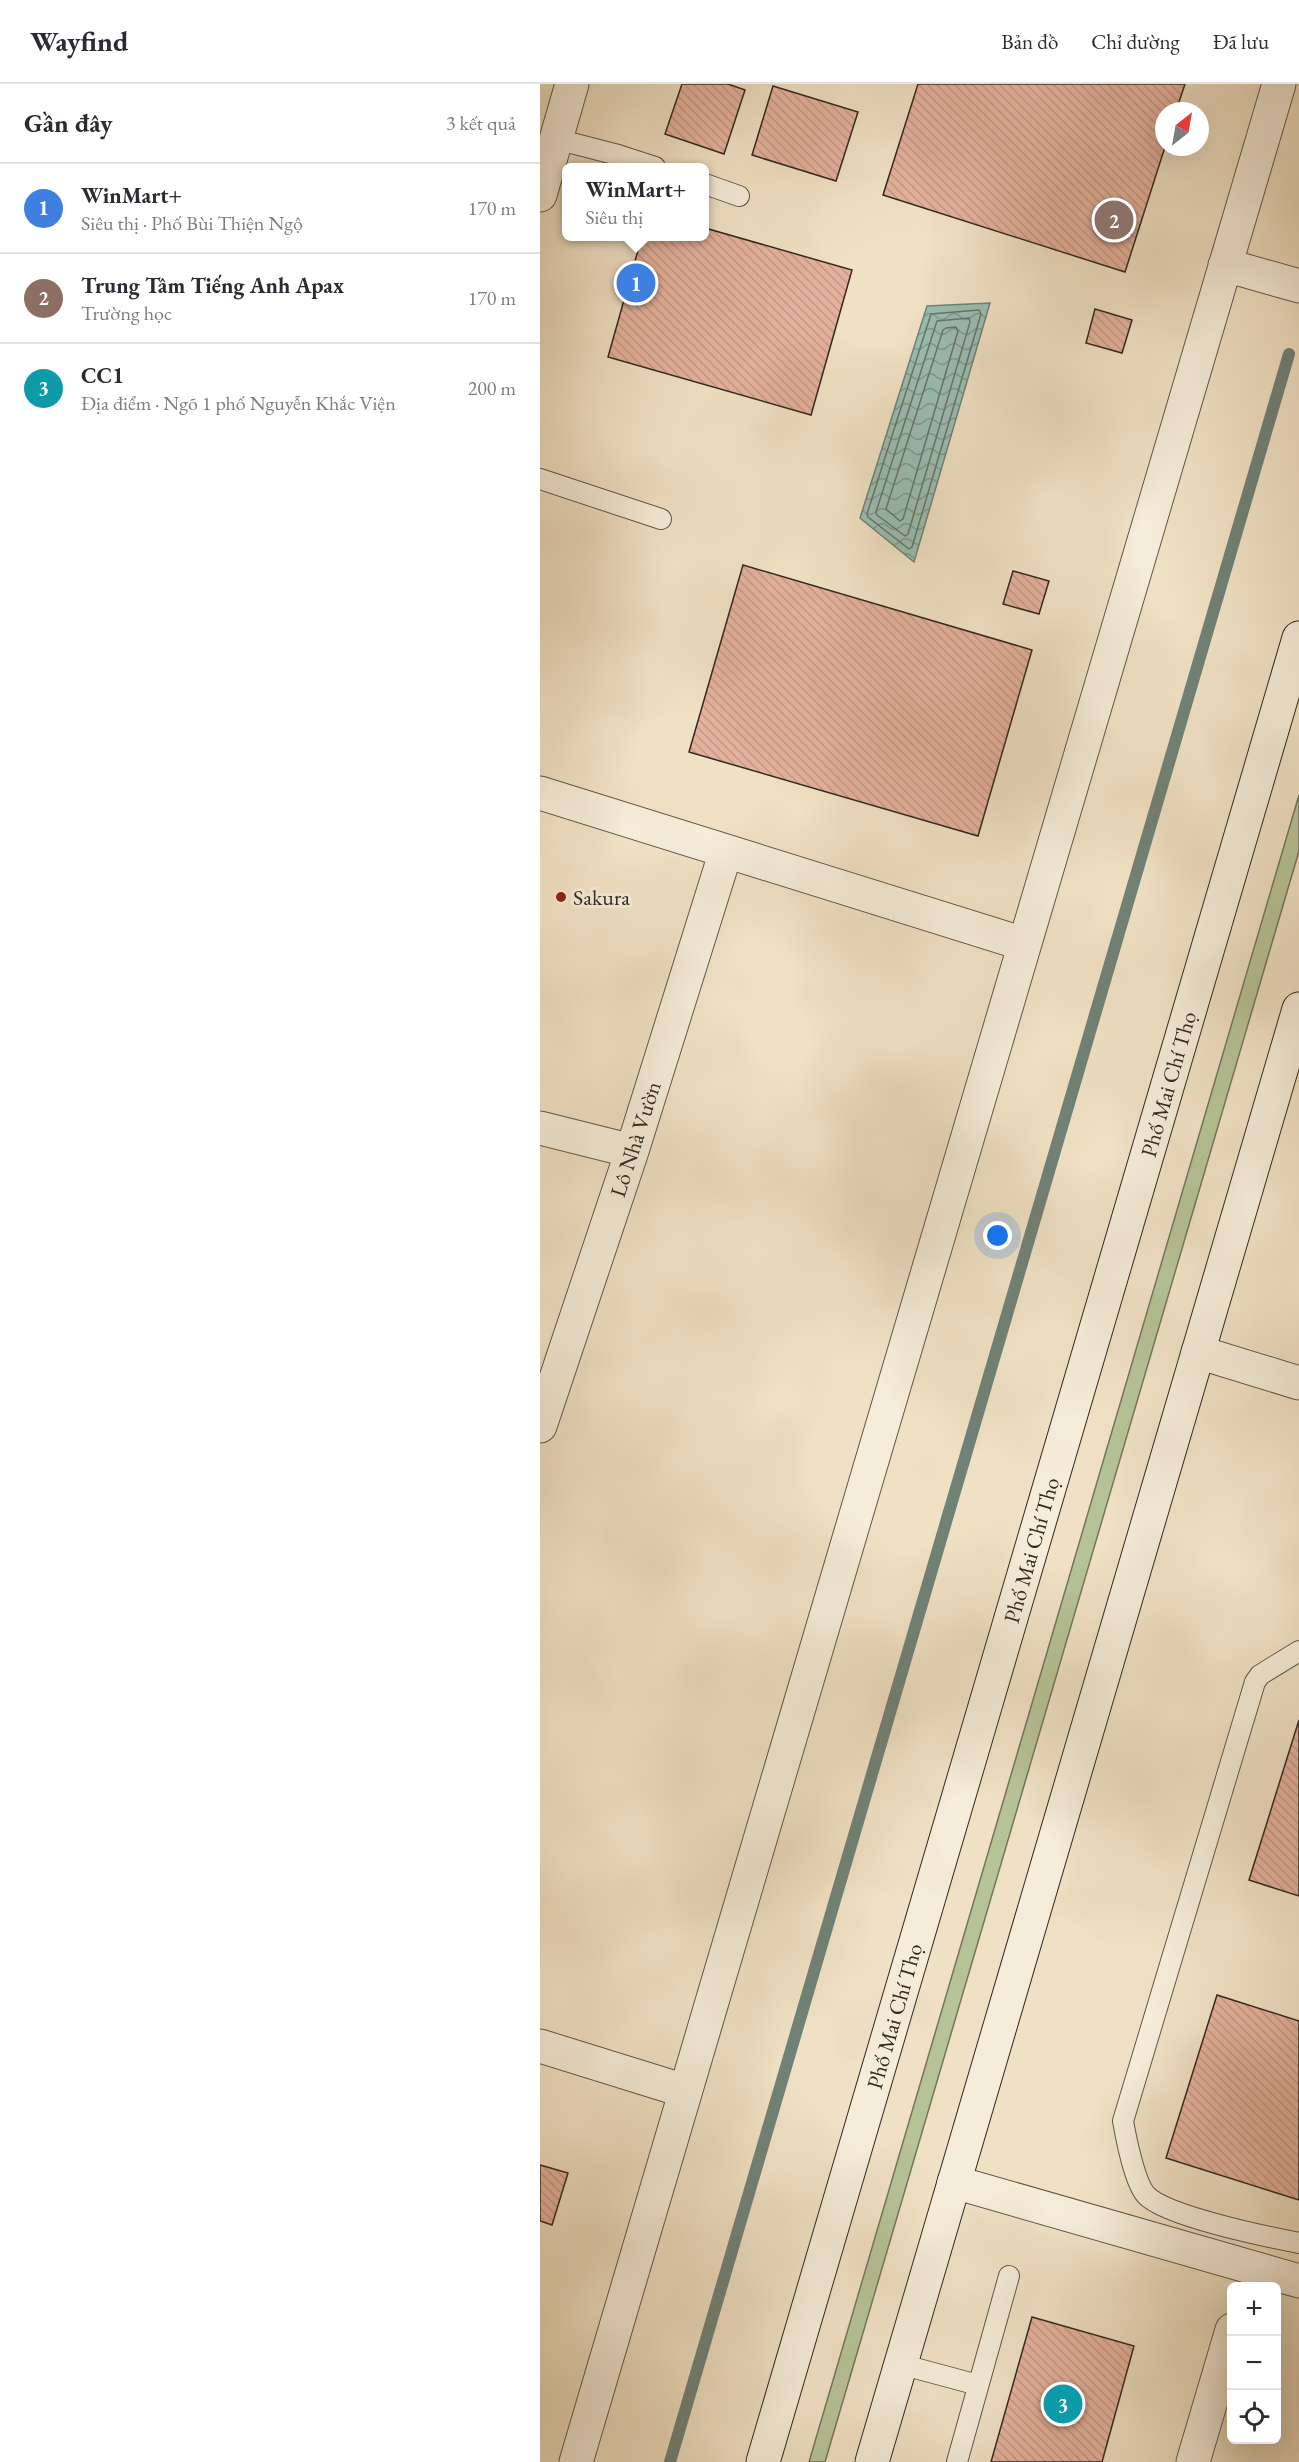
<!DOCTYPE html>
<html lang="vi">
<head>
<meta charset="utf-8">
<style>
  body { margin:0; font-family:"EB Garamond",serif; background:#f7f7f7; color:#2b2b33 }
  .controls { position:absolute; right:18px; bottom:18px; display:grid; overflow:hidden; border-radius:9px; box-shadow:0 6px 24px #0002 }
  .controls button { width:54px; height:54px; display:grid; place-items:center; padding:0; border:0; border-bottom:2px solid #e1e1e2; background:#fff; color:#2b2b33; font:30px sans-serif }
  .compass { position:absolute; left:615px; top:18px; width:54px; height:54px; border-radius:50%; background:#fff; box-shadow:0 6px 24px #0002; rotate:31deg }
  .you { position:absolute; left:458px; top:1152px; width:21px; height:21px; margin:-15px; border:4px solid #fff; border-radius:50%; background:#1a73e8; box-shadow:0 0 0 9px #1a73e833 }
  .badge { display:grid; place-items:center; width:39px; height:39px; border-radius:50%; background:#1a73e8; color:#fff; font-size:20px; font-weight:700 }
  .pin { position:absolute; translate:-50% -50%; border:3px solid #fff; box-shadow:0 2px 6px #0006 }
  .popup { position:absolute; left:22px; top:79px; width:147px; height:78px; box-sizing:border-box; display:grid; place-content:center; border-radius:9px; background:#fff; filter:drop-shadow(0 2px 4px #0005); font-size:20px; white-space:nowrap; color:#7c7c81 }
  .popup b { font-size:22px; color:#2b2b33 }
  .popup::after { content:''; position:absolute; left:50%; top:100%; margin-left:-12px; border:12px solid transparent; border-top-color:#fff }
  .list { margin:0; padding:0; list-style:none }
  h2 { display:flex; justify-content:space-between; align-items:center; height:78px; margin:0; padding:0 24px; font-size:26px }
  h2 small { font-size:20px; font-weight:400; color:#7c7c81 }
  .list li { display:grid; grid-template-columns:39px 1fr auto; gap:18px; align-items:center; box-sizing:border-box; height:90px; padding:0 24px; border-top:2px solid #e1e1e2 }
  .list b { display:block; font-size:22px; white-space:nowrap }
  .list p { margin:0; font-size:20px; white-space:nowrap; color:#7c7c81 }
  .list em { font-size:20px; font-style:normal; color:#7c7c81 }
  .icon { flex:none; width:33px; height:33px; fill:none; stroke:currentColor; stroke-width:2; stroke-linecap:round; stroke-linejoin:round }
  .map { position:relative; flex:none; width:759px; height:2378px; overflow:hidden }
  header { display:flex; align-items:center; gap:36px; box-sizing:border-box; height:84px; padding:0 30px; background:#fff; border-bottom:2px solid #e1e1e2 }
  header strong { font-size:28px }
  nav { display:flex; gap:33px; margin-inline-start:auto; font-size:21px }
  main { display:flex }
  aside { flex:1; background:#fff }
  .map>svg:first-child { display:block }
  .grass { fill:#b6c397; stroke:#74765c; stroke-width:1.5 }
  .water { fill:url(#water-waves); stroke:#708278; stroke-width:1.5 }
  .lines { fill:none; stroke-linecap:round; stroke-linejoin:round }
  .shore { stroke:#66746a; stroke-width:1.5 }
  .stream { stroke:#708278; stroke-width:12 }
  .building { fill:url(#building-back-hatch); stroke:#322920; stroke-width:1.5 }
  .service-casing { stroke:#625749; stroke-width:22 }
  .minor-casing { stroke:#625749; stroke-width:35 }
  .tertiary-casing { stroke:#625749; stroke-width:35 }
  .secondary-casing { stroke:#322920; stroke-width:35 }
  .service { stroke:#f5ecd9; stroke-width:20 }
  .minor { stroke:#f5ecd9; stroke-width:33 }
  .tertiary { stroke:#f5ecd9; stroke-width:33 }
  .secondary { stroke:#f5ecd9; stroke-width:33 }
  .poi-dot { fill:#8f2418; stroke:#f5ecd9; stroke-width:2 }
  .labels { text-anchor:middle; stroke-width:6; stroke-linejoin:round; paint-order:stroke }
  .poi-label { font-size:22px; fill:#322920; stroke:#f5ecd9; text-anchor:start }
  .street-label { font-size:22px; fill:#322920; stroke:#f5ecd9 }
</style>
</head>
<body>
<header>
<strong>Wayfind</strong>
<nav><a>Bản đồ</a><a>Chỉ đường</a><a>Đã lưu</a></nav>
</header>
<main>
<aside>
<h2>Gần đây<small>3 kết quả</small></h2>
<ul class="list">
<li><span class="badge" style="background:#3f7fe0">1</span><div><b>WinMart+</b><p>Siêu thị · Phố Bùi Thiện Ngộ</p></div><em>170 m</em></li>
<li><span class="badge" style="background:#8d6e63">2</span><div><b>Trung Tâm Tiếng Anh Apax</b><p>Trường học</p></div><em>170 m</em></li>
<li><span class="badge" style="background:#0f9aa8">3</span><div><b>CC1</b><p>Địa điểm · Ngõ 1 phố Nguyễn Khắc Viện</p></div><em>200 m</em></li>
</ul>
</aside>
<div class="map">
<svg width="759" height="2378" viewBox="0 0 759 2378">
  <defs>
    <pattern id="water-waves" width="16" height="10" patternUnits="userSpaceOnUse" patternTransform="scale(1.5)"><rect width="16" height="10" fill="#9abeb3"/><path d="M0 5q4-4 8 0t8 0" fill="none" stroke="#7e9a91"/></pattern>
    <pattern id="building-back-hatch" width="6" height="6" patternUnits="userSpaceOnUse" patternTransform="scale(1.5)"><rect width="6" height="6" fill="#e4b19c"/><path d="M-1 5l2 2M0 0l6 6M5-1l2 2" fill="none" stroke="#c49886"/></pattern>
  </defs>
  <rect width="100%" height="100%" fill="#f0e1c4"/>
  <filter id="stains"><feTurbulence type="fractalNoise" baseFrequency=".00333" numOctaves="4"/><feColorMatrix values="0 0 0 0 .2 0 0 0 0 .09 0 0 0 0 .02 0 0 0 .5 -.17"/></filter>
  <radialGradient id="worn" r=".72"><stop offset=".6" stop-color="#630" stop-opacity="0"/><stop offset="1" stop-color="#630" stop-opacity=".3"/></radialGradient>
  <path class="grass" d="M759,711V767L285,2378H269Z"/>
  <path class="water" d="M450,219L374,478L320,434L387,222Z"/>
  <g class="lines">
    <path class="shore" d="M439,226L441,230L372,463L369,465L328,433L327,430L391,230Z
      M429,234L430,238L368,450L365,452L337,431L336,428L397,237Z
      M406,244L416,243L418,247L363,435L360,437L346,425L403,246Z"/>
    <path class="stream" d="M130,2378L749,270"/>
  </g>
  <path class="building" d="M142,0H188L205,6L184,70L125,50Z
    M378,0H645L636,27H624L625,63L585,188L343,111Z
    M233,2L318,28L296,97L212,71Z
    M165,144L312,186L271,331L68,273L102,152H165Z
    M555,225L592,236L582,269L546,259Z
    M203,481L492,566L438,752L149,668Z
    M473,487L509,497L499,530L463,520Z
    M759,1636V1812L709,1796Z
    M677,1911L759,1937V2116L626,2074Z
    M0,2081L28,2089L12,2141L0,2137Z
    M492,2233L594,2262L562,2378H451Z"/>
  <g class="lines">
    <defs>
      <path id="service" d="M16,55L78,71L115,83
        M165,100L199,112
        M0,395L121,435
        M759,1567L720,1591L715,1598L583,2037C586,2054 595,2099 606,2111C625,2132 728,2153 759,2159
        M360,2280L438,2301
        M417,2378L469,2192"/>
      <path id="minor" d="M685,181L759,202
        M0,709L484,860
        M0,1044L92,1067
        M0,1342L92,1067L186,767
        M0,1962L145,2007
        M414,2098L759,2197
        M36,2378L739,0
        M653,2378L692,2246"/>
      <path id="tertiary" d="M0,111L32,0
        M658,1268L759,1299"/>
      <path id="secondary" d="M223,2378L759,554
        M332,2378L759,925"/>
    </defs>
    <use href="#service" class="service-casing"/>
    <use href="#minor" class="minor-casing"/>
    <use href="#tertiary" class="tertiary-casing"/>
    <use href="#secondary" class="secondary-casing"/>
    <use href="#service" class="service"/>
    <use href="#minor" class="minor"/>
    <use href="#tertiary" class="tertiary"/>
    <use href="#secondary" class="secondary"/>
  </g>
  <circle class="poi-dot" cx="21" cy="813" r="6"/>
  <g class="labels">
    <g class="poi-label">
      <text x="33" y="821">Sakura</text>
    </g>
    <g class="street-label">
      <text transform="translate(628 1000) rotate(-74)" y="8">Phố Mai Chí Thọ</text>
      <text transform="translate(95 1055) rotate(-72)" y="8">Lô Nhà Vườn</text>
      <text transform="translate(491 1466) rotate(-74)" y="8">Phố Mai Chí Thọ</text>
      <text transform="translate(354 1932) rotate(-74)" y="8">Phố Mai Chí Thọ</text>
    </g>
  </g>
  <rect width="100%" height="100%" filter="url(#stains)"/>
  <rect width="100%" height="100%" fill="url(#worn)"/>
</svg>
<div class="controls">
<button>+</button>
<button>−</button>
<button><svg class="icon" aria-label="locate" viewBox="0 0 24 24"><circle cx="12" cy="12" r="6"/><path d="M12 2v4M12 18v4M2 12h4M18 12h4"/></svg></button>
</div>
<svg class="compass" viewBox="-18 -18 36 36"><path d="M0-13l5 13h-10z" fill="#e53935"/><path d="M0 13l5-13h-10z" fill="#7c7c81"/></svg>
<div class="you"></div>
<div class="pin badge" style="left:96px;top:199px;background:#3f7fe0">1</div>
<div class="popup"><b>WinMart+</b>Siêu thị</div>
<div class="pin badge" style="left:574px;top:136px;background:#8d6e63">2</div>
<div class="pin badge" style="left:523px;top:2320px;background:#0f9aa8">3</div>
</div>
</main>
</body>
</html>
